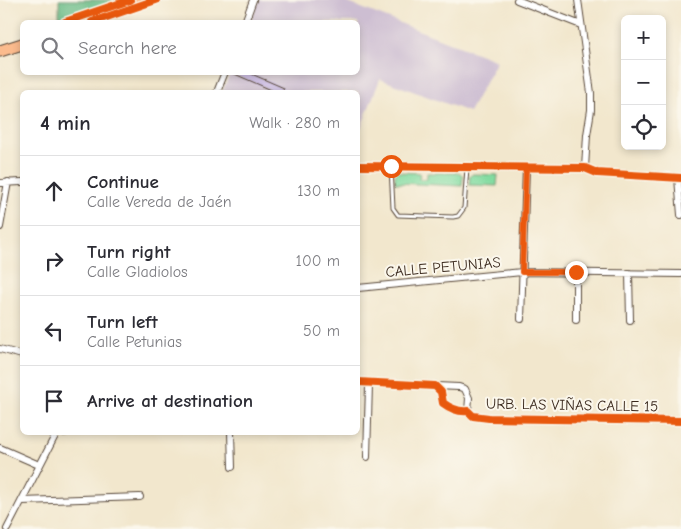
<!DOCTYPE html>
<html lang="en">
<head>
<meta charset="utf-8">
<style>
  body { margin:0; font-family:"Comic Neue",sans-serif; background:#f2f2f3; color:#2b2b33 }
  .controls { position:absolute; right:15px; top:15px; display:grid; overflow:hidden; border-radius:8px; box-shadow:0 2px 8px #0003 }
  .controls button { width:45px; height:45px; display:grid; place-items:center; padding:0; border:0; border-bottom:1px solid #e1e1e2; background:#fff; color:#2b2b33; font:25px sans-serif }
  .stop { position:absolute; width:15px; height:15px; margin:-11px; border:4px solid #ea580c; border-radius:50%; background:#fff }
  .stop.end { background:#ea580c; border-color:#fff; box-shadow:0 1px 5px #0008 }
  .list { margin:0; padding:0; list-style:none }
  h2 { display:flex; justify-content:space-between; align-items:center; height:65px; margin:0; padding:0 20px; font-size:21px }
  h2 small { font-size:16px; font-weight:400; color:#7c7c81 }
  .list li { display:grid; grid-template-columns:32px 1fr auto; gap:15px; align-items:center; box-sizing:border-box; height:70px; padding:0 20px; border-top:1px solid #e1e1e2 }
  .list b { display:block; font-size:19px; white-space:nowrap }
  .list p { margin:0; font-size:16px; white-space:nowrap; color:#7c7c81 }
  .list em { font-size:16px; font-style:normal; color:#7c7c81 }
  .icon { flex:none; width:28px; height:28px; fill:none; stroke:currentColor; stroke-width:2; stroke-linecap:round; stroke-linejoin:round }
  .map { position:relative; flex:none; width:681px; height:529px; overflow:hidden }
  .search { position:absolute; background:#fff; box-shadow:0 2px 8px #0003; left:20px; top:20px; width:340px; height:55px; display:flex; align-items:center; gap:12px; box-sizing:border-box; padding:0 18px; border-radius:8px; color:#7c7c81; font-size:19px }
  .panel { position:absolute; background:#fff; box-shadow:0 2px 8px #0003; left:20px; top:90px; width:340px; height:345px; border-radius:8px }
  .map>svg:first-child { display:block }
  .industrial { fill:#cdbed2 }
  .green { fill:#82dba0; stroke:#5e825f }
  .forest { fill:#69bb86; stroke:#527252 }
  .building { fill:#c1aee3 }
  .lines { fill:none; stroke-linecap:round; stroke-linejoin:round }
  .lane-casing { stroke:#564638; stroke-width:5 }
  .street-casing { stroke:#564638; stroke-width:8 }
  .highway-casing { stroke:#564638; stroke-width:13 }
  .lane { stroke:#fff; stroke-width:3 }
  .street { stroke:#fff; stroke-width:6 }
  .highway { stroke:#fbbb8d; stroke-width:11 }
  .cycleway-casing { stroke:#fbf7ec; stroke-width:11 }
  .cycleway { stroke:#e8590c; stroke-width:8 }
  .route { stroke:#ea580c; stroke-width:6 }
  .labels { text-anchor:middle; stroke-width:4; stroke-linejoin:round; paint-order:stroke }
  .street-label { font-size:15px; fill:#3b2a1e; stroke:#fbf7ec }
</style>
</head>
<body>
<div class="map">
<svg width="681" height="529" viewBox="0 0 681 529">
  <rect width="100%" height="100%" fill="#fbf7ec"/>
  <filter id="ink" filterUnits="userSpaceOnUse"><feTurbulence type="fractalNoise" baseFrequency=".02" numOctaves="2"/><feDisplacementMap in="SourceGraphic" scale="10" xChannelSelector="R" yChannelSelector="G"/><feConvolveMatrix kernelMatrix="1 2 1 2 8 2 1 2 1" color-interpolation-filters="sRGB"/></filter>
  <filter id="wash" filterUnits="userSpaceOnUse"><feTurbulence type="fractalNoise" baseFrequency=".0096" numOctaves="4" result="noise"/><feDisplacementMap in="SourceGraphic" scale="20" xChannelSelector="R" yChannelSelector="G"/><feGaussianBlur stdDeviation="1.12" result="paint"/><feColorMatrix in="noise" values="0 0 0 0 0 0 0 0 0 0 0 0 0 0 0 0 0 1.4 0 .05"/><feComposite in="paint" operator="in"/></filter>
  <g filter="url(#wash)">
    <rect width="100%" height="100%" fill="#f2e7cd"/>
    <path class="industrial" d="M259,0H341L497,61L469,112L380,79L358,135V92H222L230,73L358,72V22H250Z"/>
    <path class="green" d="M397,172L420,173L419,179H427V173H460L463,176L462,186L395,183V175Z
      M473,174L498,175L497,186L469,185L470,176Z"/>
    <path class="forest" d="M59,0H117V1L59,22Z"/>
    <g id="blocks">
      <path class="building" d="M230,72H247L284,88L282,92H276Z"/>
    </g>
  </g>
  <g filter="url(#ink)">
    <use href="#blocks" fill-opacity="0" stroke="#564638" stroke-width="1"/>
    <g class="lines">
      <defs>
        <path id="lane" d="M391,167L393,208L398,215L453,217L458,216L464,208L467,168"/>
        <path id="street" d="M517,0L581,25
          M578,0L591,93V110L587,135L585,168
          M245,22L253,0
          M217,92L225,72
          M358,166L585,168L597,173L681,178
          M678,178L681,215
          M0,183L22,182
          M0,227L8,182
          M629,273L630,320
          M358,288L522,272L681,274
          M521,319L526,168
          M576,320V272
          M0,349L22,355
          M358,382L435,386L441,392L443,403C451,409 459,412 468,411L473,416L489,418L681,421
          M436,386L459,387L465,389L469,398L468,411
          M231,432L232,467
          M56,433L68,432
          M0,448L39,465
          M367,457L369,384
          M22,501L140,497
          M7,529L57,432"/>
        <path id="highway" d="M82,22L146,0
          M0,51L22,44"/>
      </defs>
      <use href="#lane" class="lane-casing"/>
      <use href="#street" class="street-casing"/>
      <use href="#highway" class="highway-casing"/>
      <use href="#lane" class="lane"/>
      <use href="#street" class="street"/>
      <use href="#highway" class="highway"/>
      <defs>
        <path id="cycleway" d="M65,22L130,0
          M92,22L156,0
          M358,166L585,168L597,173L681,178
          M358,382L435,386L441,392L443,403C451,409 459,412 468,411L473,416L489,418L681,421"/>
      </defs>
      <use href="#cycleway" class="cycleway-casing"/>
      <use href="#cycleway" class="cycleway"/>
    </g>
  </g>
  <g class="lines" filter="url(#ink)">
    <path class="route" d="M391,166L526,168L522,272H576"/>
  </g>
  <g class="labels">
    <g class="street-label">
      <text transform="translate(443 267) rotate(-5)" y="5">CALLE PETUNIAS</text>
      <text transform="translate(572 405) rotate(1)" y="5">URB. LAS VIÑAS CALLE 15</text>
    </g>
  </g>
</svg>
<div class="controls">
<button>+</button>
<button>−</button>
<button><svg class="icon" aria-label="locate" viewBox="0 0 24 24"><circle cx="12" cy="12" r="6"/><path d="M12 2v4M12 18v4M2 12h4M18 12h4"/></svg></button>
</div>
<div class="stop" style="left:391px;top:166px"></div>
<div class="stop end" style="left:576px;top:272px"></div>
<div class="search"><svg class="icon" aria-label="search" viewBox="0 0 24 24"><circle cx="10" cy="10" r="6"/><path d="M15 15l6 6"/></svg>Search here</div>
<section class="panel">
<h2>4 min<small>Walk · 280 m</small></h2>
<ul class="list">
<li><svg class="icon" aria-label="ahead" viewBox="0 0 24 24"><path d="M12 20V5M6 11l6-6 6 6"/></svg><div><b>Continue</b><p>Calle Vereda de Jaén</p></div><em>130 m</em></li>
<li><svg class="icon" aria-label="right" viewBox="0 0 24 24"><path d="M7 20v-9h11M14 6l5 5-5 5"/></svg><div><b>Turn right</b><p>Calle Gladiolos</p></div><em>100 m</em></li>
<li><svg class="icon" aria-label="left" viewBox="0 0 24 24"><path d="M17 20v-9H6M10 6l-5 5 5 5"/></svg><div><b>Turn left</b><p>Calle Petunias</p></div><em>50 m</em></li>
<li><svg class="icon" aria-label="arrive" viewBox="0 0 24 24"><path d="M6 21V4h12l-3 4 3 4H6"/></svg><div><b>Arrive at destination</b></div></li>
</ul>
</section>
</div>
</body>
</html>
